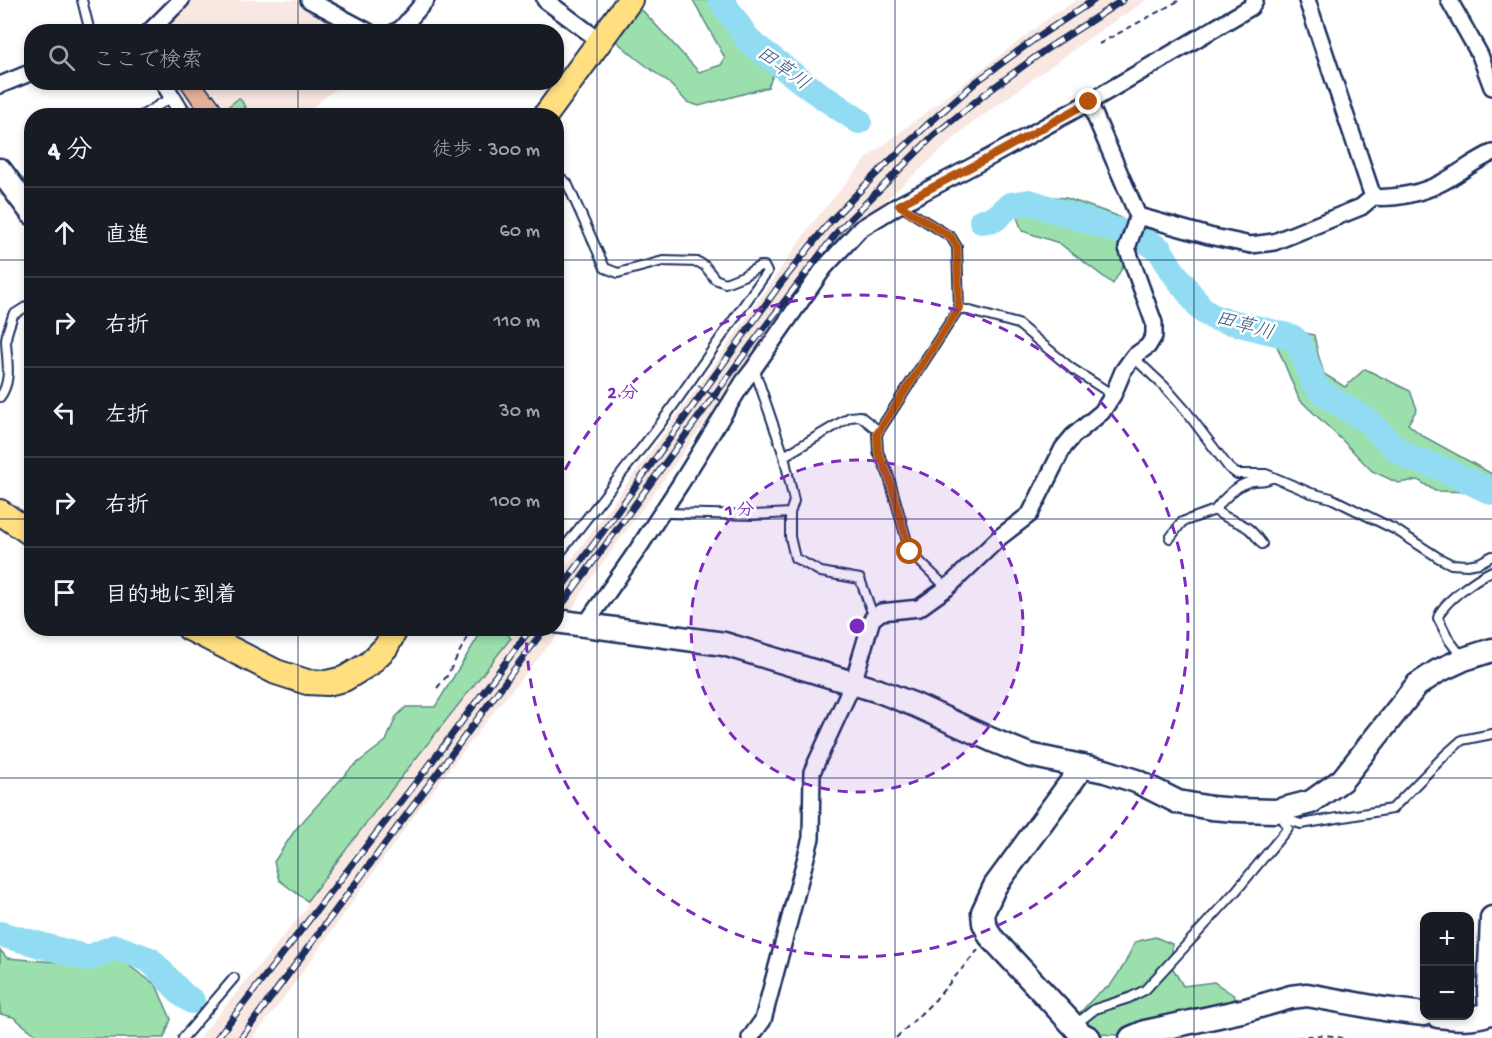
<!DOCTYPE html>
<html lang="ja">
<head>
<meta charset="utf-8">
<style>
  body { margin:0; font-family:"Gochi Hand","Klee One",sans-serif; background:#20242c; color:#f1f3f6 }
  .controls { position:absolute; right:18px; bottom:18px; display:grid; overflow:hidden; border-radius:12px; box-shadow:0 3px 9px #0003 }
  .controls button { width:54px; height:54px; display:grid; place-items:center; padding:0; border:0; border-bottom:2px solid #363941; background:#171b24; color:#f1f3f6; font:30px sans-serif }
  .stop { position:absolute; width:18px; height:18px; margin:-14px; border:4px solid #b45309; border-radius:50%; background:#fff }
  .stop.end { background:#b45309; border-color:#fff; box-shadow:0 2px 6px #0008 }
  .list { margin:0; padding:0; list-style:none }
  h2 { display:flex; justify-content:space-between; align-items:center; height:78px; margin:0; padding:0 24px; font-size:26px }
  h2 small { font-size:20px; font-weight:400; color:#9ea1a6 }
  .list li { display:grid; grid-template-columns:39px 1fr auto; gap:18px; align-items:center; box-sizing:border-box; height:90px; padding:0 24px; border-top:2px solid #363941 }
  .list b { display:block; font-size:22px; white-space:nowrap }
  .list em { font-size:20px; font-style:normal; color:#9ea1a6 }
  .icon { flex:none; width:33px; height:33px; fill:none; stroke:currentColor; stroke-width:2; stroke-linecap:round; stroke-linejoin:round }
  .map { position:relative; flex:none; width:1492px; height:1038px; overflow:hidden }
  .search { position:absolute; background:#171b24; box-shadow:0 3px 9px #0003; left:24px; top:24px; width:540px; height:66px; display:flex; align-items:center; gap:15px; box-sizing:border-box; padding:0 21px; border-radius:24px; color:#9ea1a6; font-size:22px }
  .panel { position:absolute; background:#171b24; box-shadow:0 3px 9px #0003; left:24px; top:108px; width:540px; height:528px; border-radius:24px }
  .map>svg:first-child { display:block }
  .built { fill:#f8e8e1 }
  .green { fill:#9be0ac; stroke:#5b8885; stroke-width:1.5 }
  .lines { fill:none; stroke-linecap:round; stroke-linejoin:round }
  .river { stroke:#92dcf3; stroke-width:26 }
  .building { fill:#e7b29a; stroke:#1b2f5e; stroke-width:1.5 }
  .lane-casing { stroke:#1b2f5e; stroke-width:12 }
  .street-casing { stroke:#1b2f5e; stroke-width:20 }
  .secondary-casing { stroke:#1b2f5e; stroke-width:27 }
  .primary-casing { stroke:#1b2f5e; stroke-width:28 }
  .path { stroke:#1b2f5e; stroke-width:2; stroke-dasharray:6 4.5; stroke-linecap:butt }
  .lane { stroke:#fff; stroke-width:8 }
  .street { stroke:#fff; stroke-width:15 }
  .secondary { stroke:#fff; stroke-width:22 }
  .primary { stroke:#ffdf80; stroke-width:24 }
  .rail-casing { stroke:#1b2f5e; stroke-width:7 }
  .rail { stroke:#fff; stroke-width:4.5; stroke-dasharray:14; stroke-linecap:butt }
  .path-bridge { stroke:#1b2f5e; stroke-width:2; stroke-dasharray:6 4.5; stroke-linecap:butt }
  .route { stroke:#b45309; stroke-width:8 }
  .grid { fill:none; stroke:#1b2f5e; stroke-width:1.5; stroke-opacity:0.55 }
  .ring { fill:none; stroke:#7b2cbf; stroke-width:3; stroke-dasharray:10 8 }
  .labels { text-anchor:middle; stroke-width:5; stroke-linejoin:round; paint-order:stroke }
  .water-label { font-size:20px; font-style:italic; fill:#395a83; stroke:#fff }
  .centre { fill:#7b2cbf; stroke:#fff; stroke-width:3 }
  .ring-label { font-size:18px; text-anchor:middle; font-weight:bold; fill:#7b2cbf; stroke:#fff; stroke-width:5; stroke-linejoin:round; paint-order:stroke }
</style>
</head>
<body>
<div class="map">
<svg width="1492" height="1038" viewBox="0 0 1492 1038">
  <rect width="100%" height="100%" fill="#fff"/>
  <filter id="ink" filterUnits="userSpaceOnUse"><feTurbulence type="fractalNoise" baseFrequency=".0167" numOctaves="2"/><feDisplacementMap in="SourceGraphic" scale="12" xChannelSelector="R" yChannelSelector="G"/><feConvolveMatrix kernelMatrix="1 2 1 2 8 2 1 2 1" color-interpolation-filters="sRGB"/></filter>
  <g filter="url(#ink)">
    <path class="built" d="M188,0H296L306,5L336,26L348,27L358,32H155Z
      M1077,0H1147L1098,32L967,127L843,239L787,311L588,583L556,637L496,709L421,806L286,995L253,1038H199L306,909L307,901L395,785L518,629L556,628L557,579L714,365L810,226L868,157L1054,14Z
      M169,83H343L302,116L189,115Z"/>
    <path class="green" d="M693,0H734L761,56L775,70L768,87L699,106L687,102L669,83L636,58L616,41L615,31L630,9L643,11L699,72L721,65L725,58Z
      M239,98L246,107L244,108L249,115H230L225,109Z
      M1039,196L1066,198L1115,215L1128,223L1126,261L1113,284L1059,243L1022,231L1017,217L1018,209Z
      M1290,329L1314,335L1318,354L1324,374L1345,387L1365,369L1410,391L1417,409L1408,424L1423,436L1492,474V502L1476,492L1435,491L1418,480L1398,483L1372,471L1342,440L1299,399L1277,346Z
      M483,629H503L511,638L395,785L307,901L279,880L274,862L295,830L351,768L386,741L396,717L406,707H435Z
      M1155,937L1172,944V967L1183,986L1214,982L1235,996L1234,1005L1144,1024L1120,1035L1099,1034L1088,1025L1079,1014L1097,994L1110,986L1124,965L1135,942Z
      M0,950L7,958L91,965L118,958L156,985L171,1019L164,1038H40L13,1017L0,1014Z"/>
    <g class="lines">
      <path class="river" d="M721,0L749,41L813,90L859,121
        M982,221L995,219L1010,205L1030,202L1143,239L1160,250L1171,269L1203,311L1215,318L1292,337L1299,343L1314,383L1324,394L1369,422L1394,447L1410,458L1443,469L1492,492
        M0,934L88,958L115,947L150,960L183,995L192,1001"/>
    </g>
    <path class="building" d="M178,82H202L212,95L213,94L224,109L215,116H194L192,110L195,107Z"/>
    <g class="lines">
      <defs>
        <path id="lane" d="M82,0L90,32
          M141,116L172,97
          M556,174L567,183L605,268L618,273L663,261L698,262L705,266L715,279L725,283L743,276L760,266H764L767,272L661,423L556,558
          M899,205L951,237L957,247L959,308L877,434L878,452L888,474L910,552L947,588
          M959,308L1018,324L1071,368L1113,395
          M1133,357L1165,387L1186,411L1229,468L1237,474H1266L1311,493L1331,498L1396,530L1439,558L1451,564L1467,565L1479,563L1492,556
          M754,368L784,456L794,501L790,513V537L795,558L821,572L860,579L874,618
          M0,397C13,380 6,358 6,339C7,331 11,322 13,315L32,303
          M784,456L850,417L860,416L879,431
          M663,513L754,515L790,513
          M1170,538L1182,522L1215,510
          M1262,544C1258,539 1254,533 1249,529C1238,520 1226,520 1215,510C1222,500 1237,485 1249,482C1258,479 1263,483 1273,477
          M1462,657L1449,640L1438,618C1442,602 1477,578 1492,571
          M1282,818L1301,824L1392,809L1444,756L1462,740L1492,734
          M1076,1024L1095,1009L1129,998L1145,990L1236,891L1288,828L1283,819
          M183,1038L234,978"/>
        <path id="street" d="M309,0L369,32
          M545,0L600,41
          M1307,0L1373,197C1395,199 1423,193 1443,182C1460,173 1474,161 1492,153
          M1449,0L1480,55L1492,87
          M149,32L181,0
          M395,32L401,29L426,0
          M163,82L184,116
          M0,85L32,72
          M1138,216L1209,236L1251,245L1274,242L1361,207L1373,197
          M585,625L638,549L681,483L744,381L754,368L824,268L860,229L899,205L990,157L1089,102L1251,7L1255,0
          M750,1038L763,1020L811,838L812,772L853,683L872,619L881,612L919,608L947,588L1000,537L1030,514L1063,448L1073,436L1102,412L1113,395L1123,371L1133,357L1148,346L1154,336V323L1127,248L1138,216L1089,102"/>
        <path id="secondary" d="M0,170L32,213
          M556,621L724,644L879,691L915,705L992,740L1029,755L1105,771L1136,781L1178,802L1211,808L1236,810L1276,811L1311,802L1342,780L1417,685L1438,671L1464,659L1492,650
          M1083,766L995,886L983,912L984,923L990,936L1074,1026L1080,1033L1089,1038
          M1438,1016C1457,1018 1472,1020 1490,1013L1489,990L1492,918
          M1131,1038L1145,1032L1246,1010L1291,997L1307,995L1384,1009L1424,1014"/>
        <path id="primary" d="M545,116L630,0
          M0,512L32,534
          M189,628L276,672L307,682L327,683L344,679L369,664L386,647L396,628"/>
      </defs>
      <use href="#lane" class="lane-casing"/>
      <use href="#street" class="street-casing"/>
      <use href="#secondary" class="secondary-casing"/>
      <use href="#primary" class="primary-casing"/>
      <path class="path" d="M1099,44L1180,0
        M437,688L447,676L472,628
        M896,1038L935,1000L978,950
        M1296,1038C1309,1035 1328,1034 1342,1038"/>
      <use href="#lane" class="lane"/>
      <use href="#street" class="street"/>
      <use href="#secondary" class="secondary"/>
      <use href="#primary" class="primary"/>
      <defs>
        <path id="rail" d="M556,595L607,526L781,283L828,224L873,177L927,125L976,82L1036,38L1094,0
          M556,613L749,348L838,231L933,136L985,94L1045,50L1123,0
          M217,1038L428,767L531,628
          M241,1038L545,628"/>
      </defs>
      <use href="#rail" class="rail-casing"/>
      <use href="#rail" class="rail"/>
      <path class="path-bridge" d="M698,385L724,403"/>
    </g>
  </g>
  <g class="lines" filter="url(#ink)">
    <path class="route" d="M910,552L888,474L878,452L877,434L959,308L957,247L951,237L899,205L990,157L1089,102"/>
  </g>
  <path class="grid" d="M298,0V32M597,0V1038M895,0V1038M1194,0V1038M298,82V116M0,260H32M556,260H1492M0,519H32M556,519H1492M298,628V1038M0,778H1492"/>
  <circle cx="857" cy="626" r="166" fill="#7b2cbf" fill-opacity=".12"/>
  <g class="ring">
    <circle cx="857" cy="626" r="166"/>
    <path d="M557 486A331 331 0 1 1 526 629"/>
  </g>
  <g class="labels">
    <g class="water-label">
      <text transform="translate(784 67) rotate(36)" y="7">田草川</text>
      <text transform="translate(1245 324) rotate(16)" y="7">田草川</text>
    </g>
  </g>
  <circle cx="857" cy="626" r="9" class="centre"/>
  <g class="ring-label">
    <text x="623" y="398">2 分</text>
    <text x="740" y="515">1 分</text>
  </g>
</svg>
<div class="controls">
<button>+</button>
<button>−</button>
</div>
<div class="stop" style="left:910px;top:552px"></div>
<div class="stop end" style="left:1089px;top:102px"></div>
<div class="search"><svg class="icon" aria-label="search" viewBox="0 0 24 24"><circle cx="10" cy="10" r="6"/><path d="M15 15l6 6"/></svg>ここで検索</div>
<section class="panel">
<h2>4 分<small>徒歩 · 300 m</small></h2>
<ul class="list">
<li><svg class="icon" aria-label="ahead" viewBox="0 0 24 24"><path d="M12 20V5M6 11l6-6 6 6"/></svg><div><b>直進</b></div><em>60 m</em></li>
<li><svg class="icon" aria-label="right" viewBox="0 0 24 24"><path d="M7 20v-9h11M14 6l5 5-5 5"/></svg><div><b>右折</b></div><em>110 m</em></li>
<li><svg class="icon" aria-label="left" viewBox="0 0 24 24"><path d="M17 20v-9H6M10 6l-5 5 5 5"/></svg><div><b>左折</b></div><em>30 m</em></li>
<li><svg class="icon" aria-label="right" viewBox="0 0 24 24"><path d="M7 20v-9h11M14 6l5 5-5 5"/></svg><div><b>右折</b></div><em>100 m</em></li>
<li><svg class="icon" aria-label="arrive" viewBox="0 0 24 24"><path d="M6 21V4h12l-3 4 3 4H6"/></svg><div><b>目的地に到着</b></div></li>
</ul>
</section>
</div>
</body>
</html>
